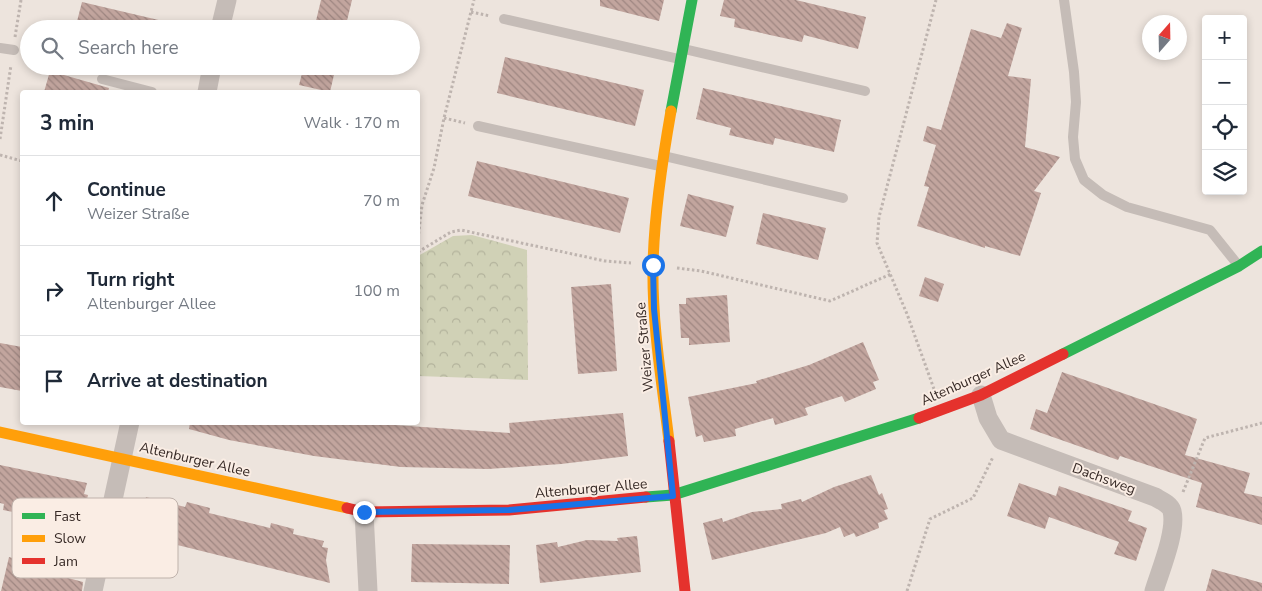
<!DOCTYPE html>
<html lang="en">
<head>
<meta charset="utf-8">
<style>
  body { margin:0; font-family:"Nunito Sans",sans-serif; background:#f2f2f3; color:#1f2937 }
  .controls { position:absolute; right:15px; top:15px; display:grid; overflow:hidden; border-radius:5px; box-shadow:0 2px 8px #0003 }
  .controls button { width:45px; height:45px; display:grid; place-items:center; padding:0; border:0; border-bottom:1px solid #e0e1e3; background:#fff; color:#1f2937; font:25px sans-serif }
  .compass { position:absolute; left:1142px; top:15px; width:45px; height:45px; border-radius:50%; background:#fff; box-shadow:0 2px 8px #0003; rotate:20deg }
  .stop { position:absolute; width:15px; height:15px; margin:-11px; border:4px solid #1a73e8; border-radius:50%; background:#fff }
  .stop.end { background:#1a73e8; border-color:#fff; box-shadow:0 1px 5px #0008 }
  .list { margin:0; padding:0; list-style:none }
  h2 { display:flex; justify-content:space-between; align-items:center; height:65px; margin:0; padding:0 20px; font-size:21px }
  h2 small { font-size:16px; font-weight:400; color:#747a83 }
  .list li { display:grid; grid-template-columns:32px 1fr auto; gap:15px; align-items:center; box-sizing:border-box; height:90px; padding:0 20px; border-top:1px solid #e0e1e3 }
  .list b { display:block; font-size:19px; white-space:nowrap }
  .list p { margin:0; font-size:16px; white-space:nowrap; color:#747a83 }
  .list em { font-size:16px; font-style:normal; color:#747a83 }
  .icon { flex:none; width:28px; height:28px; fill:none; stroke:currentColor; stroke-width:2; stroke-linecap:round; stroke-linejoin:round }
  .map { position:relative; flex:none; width:1262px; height:591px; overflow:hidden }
  .search { position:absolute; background:#fff; box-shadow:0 2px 8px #0003; left:20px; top:20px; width:400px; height:55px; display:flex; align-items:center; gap:12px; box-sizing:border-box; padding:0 18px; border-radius:28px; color:#747a83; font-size:19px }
  .panel { position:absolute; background:#fff; box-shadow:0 2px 8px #0003; left:20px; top:90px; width:400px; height:335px; border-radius:5px }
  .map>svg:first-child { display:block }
  .park { fill:url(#park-crowns) }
  .building { fill:url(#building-back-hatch) }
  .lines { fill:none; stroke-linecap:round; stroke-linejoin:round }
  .path { stroke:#beb4af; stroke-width:3; stroke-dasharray:2.5 2.5; stroke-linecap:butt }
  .lane { stroke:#c5bcb7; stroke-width:10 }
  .street { stroke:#c5bcb7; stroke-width:19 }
  .fast { stroke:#30b455; stroke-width:11 }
  .slow { stroke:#ff9f0a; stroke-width:11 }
  .jam { stroke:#e5322d; stroke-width:11 }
  .route { stroke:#1a73e8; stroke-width:6 }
  .labels { text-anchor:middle; stroke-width:4; stroke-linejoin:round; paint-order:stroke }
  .street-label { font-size:14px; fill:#362925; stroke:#faede4 }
  .key { fill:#faede4; stroke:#bfb2ab; stroke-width:1 }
  .key-label { font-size:14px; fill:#362925 }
</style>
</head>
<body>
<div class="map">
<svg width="1262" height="591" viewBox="0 0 1262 591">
  <defs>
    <pattern id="park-crowns" width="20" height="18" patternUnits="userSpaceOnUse" patternTransform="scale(1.25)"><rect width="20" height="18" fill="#d0d1b6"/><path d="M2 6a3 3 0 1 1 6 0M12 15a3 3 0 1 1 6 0" fill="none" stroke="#b3b39c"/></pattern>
    <pattern id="building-back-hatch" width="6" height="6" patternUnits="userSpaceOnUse" patternTransform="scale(1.25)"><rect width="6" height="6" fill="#c2a59e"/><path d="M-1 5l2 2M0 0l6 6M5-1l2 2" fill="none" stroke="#9e8681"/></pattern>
  </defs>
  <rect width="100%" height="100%" fill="#ede4dd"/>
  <path class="park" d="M472,235L527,250L528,380L418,376V256L453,236Z"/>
  <path class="building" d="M321,0H352L345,29H314Z
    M600,0H664L659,21L600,6Z
    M724,0H796L866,17L858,49L804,35L802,42L734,27L735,19L720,16Z
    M82,2L167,22L166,29H75Z
    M1007,23L1022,28L1008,76L1031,79L1025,147L1060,157L1034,191L1041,193L1020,256L985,246V248L917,226L929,187L924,186L936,145L923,141L927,126L941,130L971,29L1001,38Z
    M505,57L644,90L635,126L497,93Z
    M304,66H336L330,92L299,85Z
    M50,71L109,88L108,92H44Z
    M703,88L841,120L834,152L775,138L773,145L729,135L731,128L696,119Z
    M477,161L629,198L620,233L468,196Z
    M688,194L734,206L726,237L680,226Z
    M763,213L826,228L818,260L756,244Z
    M925,277L944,284L938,302L919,296Z
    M611,284L617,371L578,374L571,287Z
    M727,295L730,342L689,345V338H681L679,304H686V298Z
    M863,342L879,380L873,382L876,389L845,402L842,396L805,408L808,415L775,425L773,418L735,429L736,436L704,442L702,435L696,437L688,397L757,383L756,381L809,365Z
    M0,343L22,347V391L0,387Z
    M1062,372L1197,419L1185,455L1250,473L1244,493L1262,497V525L1196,507L1202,483L1120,456L1118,460L1030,429L1036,409L1047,413Z
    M623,413L628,456L561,464L488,469L401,467L314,456L229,440L189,429L190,422H351L510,433L509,423Z
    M0,465L87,483L84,494L88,495L84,513L81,512L78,525L3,510L4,504L0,503Z
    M871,475L879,495L882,493L888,509L884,510L888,519L878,523L879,528L856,537L854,533L844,537L840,527L826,533L712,560L703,523L722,518L723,522L752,512L782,509L781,504L801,499L802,502L834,487Z
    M1019,483L1056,496L1059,486L1132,511L1128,521L1147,528L1136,561L1114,554L1119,542L1049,517L1045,529L1007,516Z
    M146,497L185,507L187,502L210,508L209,513L270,528L271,523L294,529L293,534L324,541L322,547L328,548L326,560L330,583L137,535Z
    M637,536L641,572L540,583L536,545L557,542L558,547L587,540L618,541L617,538Z
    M412,544L510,545L509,584L411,582Z
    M9,557L47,568L46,572L83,582L82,591H1Z
    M1212,569L1262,583V591H1206Z"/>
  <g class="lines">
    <path class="path" d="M471,12L490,16
      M15,37L21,0
      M444,118L465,123
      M0,139L11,65
      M0,155L22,161
      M418,239L422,205L434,168L444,118L474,0
      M418,252L451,232L461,230L605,261L631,263
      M677,268L701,271L830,301L891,274
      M934,389L907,314L877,243L879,217L936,0
      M1183,492L1205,438L1262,423
      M907,591L930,519L973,498L993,457"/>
    <path class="lane" d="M1064,0L1074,72L1076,102L1073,137L1075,159L1084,180L1103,195L1127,207L1210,230L1238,265
      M504,19L679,59
      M0,48L14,50
      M684,49L865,91
      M102,79L152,92
      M478,126L660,166
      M664,156L843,198"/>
    <path class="street" d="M220,29L227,0
      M207,92L212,66
      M981,395L988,418L1001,440L1155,497C1160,500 1170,504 1172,511C1177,531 1160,571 1154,591
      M364,512L368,591
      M93,591L130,422"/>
    <path class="fast" d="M671,111L692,0
      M1063,354L1239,266L1262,251
      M646,497L673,495L919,418"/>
    <path class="slow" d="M0,432L347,508
      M669,441C662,383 652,325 653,266C654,214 662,162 671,111"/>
    <path class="jam" d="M919,418L981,395L1063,354
      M669,441L685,591
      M347,508L364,512L509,510L646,497"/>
  </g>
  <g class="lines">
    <path class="route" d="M364,512L509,510L673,496L654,309L653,265"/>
  </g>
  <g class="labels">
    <g class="street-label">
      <text transform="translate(644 347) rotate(-95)" y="5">Weizer Straße</text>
      <text transform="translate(973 378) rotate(-24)" y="5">Altenburger Allee</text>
      <text transform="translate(195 459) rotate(13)" y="5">Altenburger Allee</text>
      <text transform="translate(1104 478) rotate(20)" y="5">Dachsweg</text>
      <text transform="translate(591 488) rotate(-5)" y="5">Altenburger Allee</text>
    </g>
  </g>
  <rect x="12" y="498" width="166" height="80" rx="8" class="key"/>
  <rect x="22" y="513" width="23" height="6" fill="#30b455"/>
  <rect x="22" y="535" width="23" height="7" fill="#ff9f0a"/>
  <rect x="22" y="558" width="23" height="6" fill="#e5322d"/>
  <g class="key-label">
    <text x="54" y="521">Fast</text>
    <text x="54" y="543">Slow</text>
    <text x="54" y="566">Jam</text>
  </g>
</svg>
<div class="controls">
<button>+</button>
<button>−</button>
<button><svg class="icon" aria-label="locate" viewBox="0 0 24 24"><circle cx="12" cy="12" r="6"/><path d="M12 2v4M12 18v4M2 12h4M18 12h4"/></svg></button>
<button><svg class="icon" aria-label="layers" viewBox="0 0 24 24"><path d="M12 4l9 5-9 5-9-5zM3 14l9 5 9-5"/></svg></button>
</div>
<svg class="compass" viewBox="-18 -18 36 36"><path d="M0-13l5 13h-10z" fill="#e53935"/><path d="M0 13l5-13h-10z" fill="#747a83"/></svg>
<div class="stop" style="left:653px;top:265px"></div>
<div class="stop end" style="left:364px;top:512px"></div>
<div class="search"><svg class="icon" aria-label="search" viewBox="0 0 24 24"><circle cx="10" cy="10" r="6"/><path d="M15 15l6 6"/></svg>Search here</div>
<section class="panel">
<h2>3 min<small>Walk · 170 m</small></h2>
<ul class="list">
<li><svg class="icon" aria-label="ahead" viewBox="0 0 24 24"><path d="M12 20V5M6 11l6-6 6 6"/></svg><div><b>Continue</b><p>Weizer Straße</p></div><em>70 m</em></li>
<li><svg class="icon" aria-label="right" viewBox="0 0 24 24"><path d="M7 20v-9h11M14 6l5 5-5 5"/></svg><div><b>Turn right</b><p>Altenburger Allee</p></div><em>100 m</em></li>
<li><svg class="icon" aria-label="arrive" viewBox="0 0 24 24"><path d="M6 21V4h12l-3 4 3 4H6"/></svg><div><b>Arrive at destination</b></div></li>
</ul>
</section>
</div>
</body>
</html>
